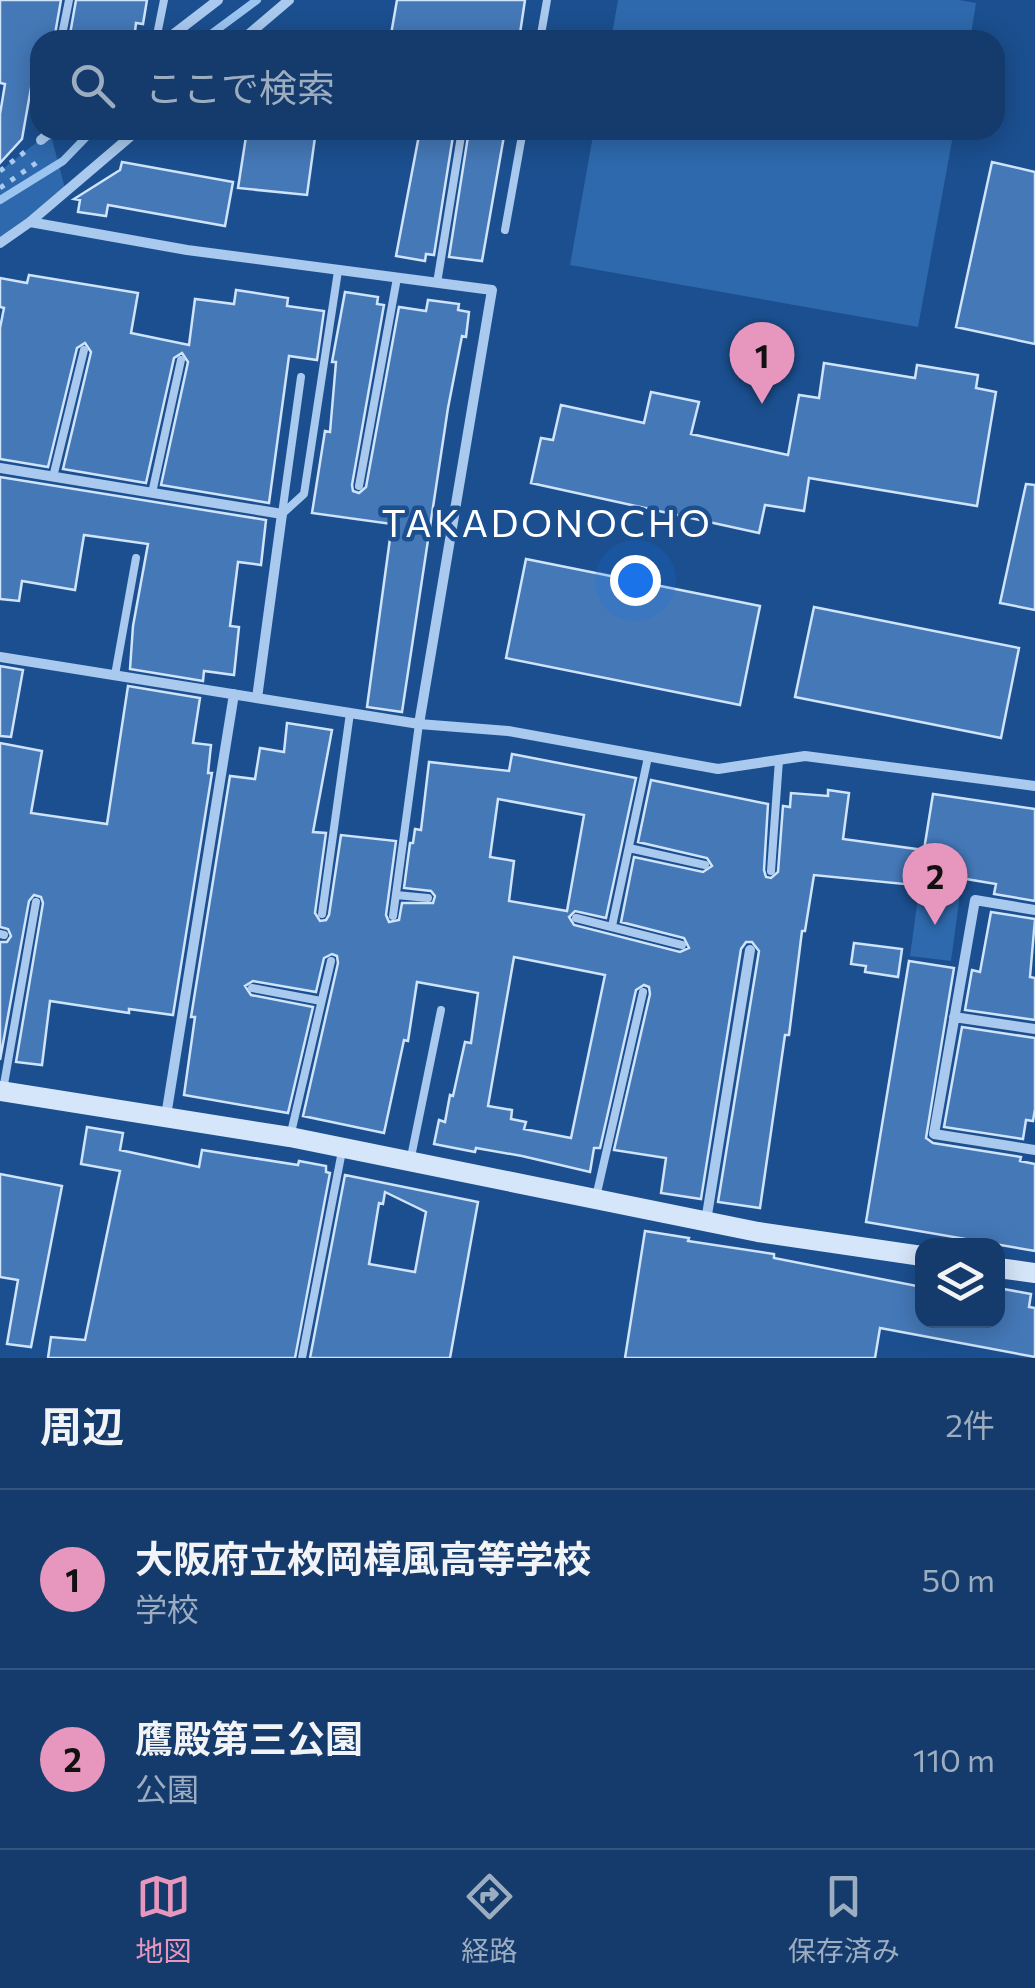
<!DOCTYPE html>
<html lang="ja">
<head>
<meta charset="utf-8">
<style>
  body { margin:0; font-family:Commissioner,"Noto Sans JP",sans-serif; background:#214673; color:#f1f3f6 }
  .controls { position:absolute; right:30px; bottom:30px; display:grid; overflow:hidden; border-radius:20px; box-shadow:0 5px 25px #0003 }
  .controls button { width:90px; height:90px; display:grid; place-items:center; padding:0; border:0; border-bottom:2px solid #33557e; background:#143b6b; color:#f1f3f6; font:50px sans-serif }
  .you { position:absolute; left:635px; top:580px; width:35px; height:35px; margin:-25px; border:8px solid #fff; border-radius:50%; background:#1a73e8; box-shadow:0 0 0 15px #1a73e833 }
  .badge { display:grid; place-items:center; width:65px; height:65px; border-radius:50%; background:#e797bd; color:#111; font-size:32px; font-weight:700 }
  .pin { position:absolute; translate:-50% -82px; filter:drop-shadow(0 2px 5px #0008) }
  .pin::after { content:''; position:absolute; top:52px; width:35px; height:30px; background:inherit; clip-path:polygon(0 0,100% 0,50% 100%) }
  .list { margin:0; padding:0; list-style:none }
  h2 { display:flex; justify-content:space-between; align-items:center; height:130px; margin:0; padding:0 40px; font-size:42px }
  h2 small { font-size:32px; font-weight:400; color:#9dadc1 }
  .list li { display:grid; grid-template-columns:65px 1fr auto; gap:30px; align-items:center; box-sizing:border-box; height:180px; padding:0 40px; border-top:2px solid #33557e }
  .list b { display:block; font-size:38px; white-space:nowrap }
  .list p { margin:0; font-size:32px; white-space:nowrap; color:#9dadc1 }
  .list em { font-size:32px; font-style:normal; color:#9dadc1 }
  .icon { flex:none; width:55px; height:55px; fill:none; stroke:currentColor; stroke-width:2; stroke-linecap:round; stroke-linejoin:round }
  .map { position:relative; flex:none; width:1035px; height:1358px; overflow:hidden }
  .search { position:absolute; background:#143b6b; box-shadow:0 5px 25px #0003; left:30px; right:30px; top:30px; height:110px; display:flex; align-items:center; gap:25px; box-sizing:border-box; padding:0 35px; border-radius:30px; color:#9dadc1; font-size:38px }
  .sheet { height:490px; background:#143b6b }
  nav { display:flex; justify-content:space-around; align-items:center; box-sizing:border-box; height:140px; border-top:2px solid #33557e; background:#143b6b; font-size:28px; color:#9dadc1 }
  nav a { display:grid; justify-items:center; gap:5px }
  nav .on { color:#e797bd }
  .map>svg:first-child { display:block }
  .green { fill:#2e69ad }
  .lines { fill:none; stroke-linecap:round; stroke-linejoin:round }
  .stream { stroke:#9cc4f0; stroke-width:8 }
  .building { fill:#4478b7; stroke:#cfe3fa; stroke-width:2.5; fill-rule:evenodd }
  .path { stroke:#a9c9ee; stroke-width:5; stroke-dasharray:5 8; stroke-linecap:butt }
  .lane { stroke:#a9c9ee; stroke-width:8 }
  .street { stroke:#a9c9ee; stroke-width:10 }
  .secondary { stroke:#d6e6fa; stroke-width:20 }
  .labels { text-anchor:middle; stroke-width:9; stroke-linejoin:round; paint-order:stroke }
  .neighbourhood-label { font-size:38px; letter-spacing:2.5px; fill:#fff; stroke:#1b4f8f }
</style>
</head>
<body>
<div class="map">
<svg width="1035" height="1358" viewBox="0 0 1035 1358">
  <rect width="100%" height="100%" fill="#1b4f8f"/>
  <path class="green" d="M618,0H959L976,3L970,40H611Z
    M594,130H954L918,327L570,265Z
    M50,132L66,192L0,243V171Z
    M919,890L960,894L951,961L910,956Z"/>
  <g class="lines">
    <path class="stream" d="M203,40L257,0
      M0,200L63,161L93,130"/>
  </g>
  <path class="building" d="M0,0H61L54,40H40L36,89L31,88L22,139L0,163V114L5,84L0,83Z
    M76,0H147L143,24L136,23L134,40H69Z
    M397,0H525L519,40H390Z
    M247,130H316L307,195L238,188Z
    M420,130H454L434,255L426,254L425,261L396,256Z
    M469,130H503L504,136L482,261L449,257Z
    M122,162L233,182L225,226L108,205L106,216L78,212L80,200L74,199L120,170Z
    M992,162L1035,172V344L956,327Z
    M29,275L138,293L131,333L189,345L195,299L234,304L236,290L288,298L287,306L324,311L317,360L289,356L269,503L161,485L188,362L182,353L174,358L146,483L63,469L91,352L85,343L77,348L48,467L0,459V328L4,308L0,307V278L27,283Z
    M345,292L378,297L377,304L384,305L352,485L353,491L359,493L366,487L399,307L426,311L428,300L459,304L458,310L469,312L466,337L462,336L448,408L402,712L367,707L392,524L312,513L325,431L330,432L336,362H332Z
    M824,363L915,378L917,365L978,375L976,388L996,392L977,506L809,478L804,511L765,505L759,533L531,483L541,438L553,440L561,405L644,423L651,392L699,402L691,434L788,455L799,395L819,398Z
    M0,477L266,520L261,565L238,562L230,626L239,627L234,675L204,671L203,681L130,669L133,626L148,544L84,535L75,590L22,581L19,601L0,599Z
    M1026,484L1035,485V610L1000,603Z
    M526,559L760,606L740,705L506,658Z
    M814,607L1019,648L1001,738L795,697Z
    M0,666L23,670L11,737L0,736Z
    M128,686L200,698L193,743L211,745L208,773H212L173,1015L129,1009V1013L50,1001L42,1065L16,1062L43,903L41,897L34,895L29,901L0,1060V942H7L11,936L8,929L0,927V743L42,751L31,813L107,824Z
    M287,723L332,730L313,832L326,833L315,913L320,921L326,920L329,915L341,835L396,841L386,915L389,922L399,920L402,903H433L435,896L431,891L404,888L410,843H413L415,829L421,830L429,762L509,771L512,754L636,778L606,918L575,911L569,917L574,925L680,952L689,948L684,938L621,922L634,857L703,872L712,866L707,858L638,842L651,780L768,804L764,870L766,877L771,878L778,872L783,806L790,807L791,793L828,796V790L849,793L843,839L924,850L933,794L1035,809V901L994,894L996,884L954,877L936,875L934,887L814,875L805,931H802L789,1035H785L760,1208L718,1202L759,951L752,942H746L741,949L701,1199L661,1193L666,1158L614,1150L650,994L649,987L644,985L636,990L600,1148H594L590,1172L522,1156L476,1148L475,1152L434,1144L439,1120L445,1122L450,1095L453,1096L465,1042L471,1043L478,993L417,982L408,1041L404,1040L384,1133L303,1116L338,963L337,956L332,954L324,958L316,992L253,981L245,986L251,995L313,1007L288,1113L184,1095L195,1017H191L230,776L255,779L260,748L284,752ZM498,799L584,815L567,911L509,901L514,861L490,857ZM514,957L605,975L571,1138L524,1129L526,1122L511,1119L512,1110L488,1106Z
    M991,912L1035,919L1030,977L1035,978V1020L965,1010L972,970L980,972Z
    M854,943L902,949L898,977L865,972L866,966L851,964Z
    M909,961L954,968L926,1138L933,1143L1021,1157L1020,1161L1035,1164V1251L866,1222Z
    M962,1027L1035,1038V1109L1033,1121L1026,1120L1023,1139L944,1127Z
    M87,1127L123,1133L120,1150L199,1167L202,1150L298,1165L299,1161L326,1166V1172L330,1173L295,1358H48L51,1337L85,1340L120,1171L81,1164Z
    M0,1174L62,1186L31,1347L7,1344L18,1280L0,1277Z
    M345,1175L478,1202L450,1358H310ZM385,1192L426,1212L415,1272L369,1264L379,1203L383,1204Z
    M645,1231L689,1238L688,1241L774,1254V1258L922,1287V1320H998V1288L1031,1294L1029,1307L1035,1308V1357L880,1328L875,1358H625Z"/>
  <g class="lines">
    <path class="path" d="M0,171L26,151
      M0,188L39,161V158"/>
    <path class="lane" d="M61,40L69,0
      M156,40L164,0
      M540,40L547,0
      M505,230L523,130
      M437,283L462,130
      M53,477L84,350
      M359,486L397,278
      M152,493L181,360
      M282,514L304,494L338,271
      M282,514L301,377
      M115,675L136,558
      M629,848L705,865
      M771,871L779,760
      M396,895L428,898
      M322,914L350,713
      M393,916L419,724
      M576,918L682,945
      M612,926L648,757
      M0,934L4,935
      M252,988L321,1001
      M3,1090L36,902
      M290,1137L331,961
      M411,1157L441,1010
      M596,1197L643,992
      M302,1358L342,1151"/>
    <path class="street" d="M166,40L218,0
      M242,40L289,0
      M41,140L53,130
      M30,222L187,250L492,290L419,724
      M0,243L30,222L138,130
      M0,468L282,514L257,698
      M0,657L419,724L508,731L718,769L805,756L1035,786
      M1035,910L975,900L934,1134L1035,1150
      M954,1017L1035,1029
      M166,1116L234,694
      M706,1221L750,950"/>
    <path class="secondary" d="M0,1091L290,1137L758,1232L922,1256
      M998,1268L1035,1273"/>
  </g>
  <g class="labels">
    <g class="neighbourhood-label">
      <text x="547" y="537">TAKADONOCHO</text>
    </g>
  </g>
</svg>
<div class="controls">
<button><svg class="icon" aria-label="layers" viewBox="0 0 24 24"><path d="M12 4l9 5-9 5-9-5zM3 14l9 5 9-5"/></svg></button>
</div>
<div class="you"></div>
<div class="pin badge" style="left:762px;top:404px">1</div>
<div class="pin badge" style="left:935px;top:925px">2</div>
<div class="search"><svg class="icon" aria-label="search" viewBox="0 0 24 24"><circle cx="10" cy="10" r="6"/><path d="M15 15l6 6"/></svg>ここで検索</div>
</div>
<section class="sheet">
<h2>周辺<small>2件</small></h2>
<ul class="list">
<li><span class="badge">1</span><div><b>大阪府立枚岡樟風高等学校</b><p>学校</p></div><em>50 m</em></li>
<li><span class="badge">2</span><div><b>鷹殿第三公園</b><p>公園</p></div><em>110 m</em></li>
</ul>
</section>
<nav>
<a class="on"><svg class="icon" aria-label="map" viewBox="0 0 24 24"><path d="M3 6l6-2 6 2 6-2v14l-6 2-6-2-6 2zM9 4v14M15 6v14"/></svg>地図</a>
<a><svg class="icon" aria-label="directions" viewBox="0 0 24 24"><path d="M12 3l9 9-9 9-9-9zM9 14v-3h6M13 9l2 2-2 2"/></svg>経路</a>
<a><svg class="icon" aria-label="saved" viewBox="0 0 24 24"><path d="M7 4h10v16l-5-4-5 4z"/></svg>保存済み</a>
</nav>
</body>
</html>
